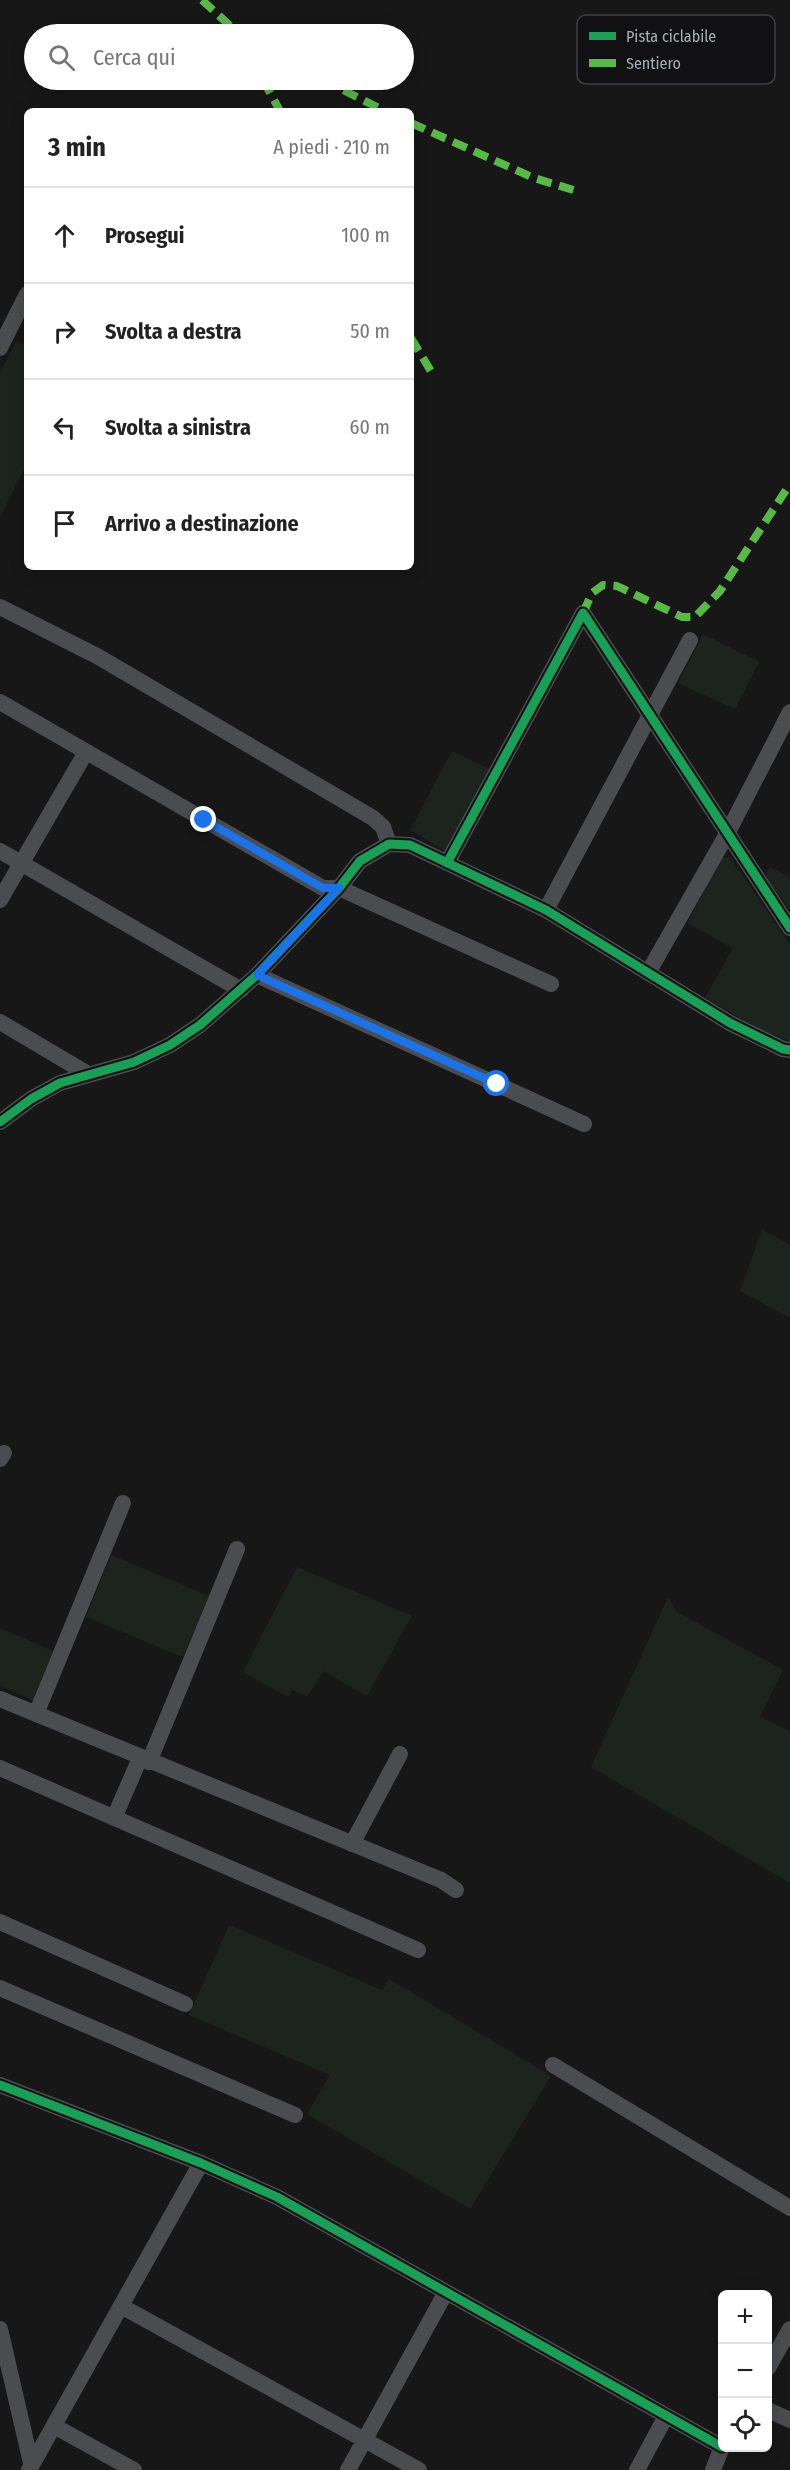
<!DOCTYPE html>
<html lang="it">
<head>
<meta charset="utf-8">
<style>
  body { margin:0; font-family:"Fira Sans Condensed",sans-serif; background:#f6f6f6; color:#222 }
  .controls { position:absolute; right:18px; bottom:18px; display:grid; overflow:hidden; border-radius:9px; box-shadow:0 3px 15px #0003 }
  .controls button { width:54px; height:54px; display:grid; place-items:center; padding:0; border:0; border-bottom:2px solid #e0e0e0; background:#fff; color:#222; font:30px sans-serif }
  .stop { position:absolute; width:18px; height:18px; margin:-14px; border:4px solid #1a73e8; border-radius:50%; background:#fff }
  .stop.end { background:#1a73e8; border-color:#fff; box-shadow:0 2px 6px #0008 }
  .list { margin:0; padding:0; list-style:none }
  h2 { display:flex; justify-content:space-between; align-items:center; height:78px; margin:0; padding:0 24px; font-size:26px }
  h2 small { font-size:20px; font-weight:400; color:#767676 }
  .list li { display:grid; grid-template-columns:39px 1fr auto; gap:18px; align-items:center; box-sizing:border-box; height:96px; padding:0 24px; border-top:2px solid #e0e0e0 }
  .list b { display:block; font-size:22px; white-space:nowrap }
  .list em { font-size:20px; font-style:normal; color:#767676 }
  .icon { flex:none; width:33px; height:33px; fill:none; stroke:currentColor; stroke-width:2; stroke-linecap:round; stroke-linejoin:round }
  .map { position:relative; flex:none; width:790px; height:2470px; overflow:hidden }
  .search { position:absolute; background:#fff; box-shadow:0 3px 15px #0003; left:24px; top:24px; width:390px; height:66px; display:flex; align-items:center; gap:15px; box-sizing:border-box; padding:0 21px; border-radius:33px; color:#767676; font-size:22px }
  .panel { position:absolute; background:#fff; box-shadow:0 3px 15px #0003; left:24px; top:108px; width:390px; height:462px; border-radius:9px }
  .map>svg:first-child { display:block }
  .green { fill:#1d241e }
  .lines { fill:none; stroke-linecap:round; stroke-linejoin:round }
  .street { stroke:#4b4c50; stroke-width:16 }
  .quiet { stroke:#58b947; stroke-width:8; stroke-dasharray:15 8; stroke-linecap:butt }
  .cycleway-casing { stroke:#111113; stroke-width:13 }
  .cycleway { stroke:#1a9f57; stroke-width:9 }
  .route { stroke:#1a73e8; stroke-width:8 }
  .key { fill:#111113; stroke:#3e4045; stroke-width:1.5 }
  .key-label { font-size:16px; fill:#a8adb8 }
</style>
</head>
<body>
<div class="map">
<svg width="790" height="2470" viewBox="0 0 790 2470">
  <rect width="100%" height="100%" fill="#171717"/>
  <path class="green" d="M16,341L27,346V463L0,518V373Z
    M703,634L759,662L735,709L678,683Z
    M452,751L489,769L445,851L410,830Z
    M730,857L790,944V1041L759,1029L705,998L733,948L687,923L722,858Z
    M770,867L790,877V910L765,877Z
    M762,1229L790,1245V1318L740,1291Z
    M111,1555L209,1596L183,1657L86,1617Z
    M297,1567L412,1616L367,1696L323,1671L307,1697L293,1690L288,1697L243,1672Z
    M668,1597L677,1612L783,1670L760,1717L790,1731V1883L591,1767Z
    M0,1628L53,1651L33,1700L0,1686Z
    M229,1925L382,1990L389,1979L551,2076L470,2209L307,2114L330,2075L189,2015Z"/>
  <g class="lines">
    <path class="street" d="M0,348L27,294
      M0,607L97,656L373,818L383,827L389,844
      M0,702L323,888H339L551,984
      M0,851L241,990
      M447,863L583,613L790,928
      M0,900L86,752
      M546,910L690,640
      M649,971L727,834L790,712
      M257,975L584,1124
      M0,1022L88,1074
      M0,1122L31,1099L60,1083L134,1062L170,1045L200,1025L257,975L339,888L360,861L389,844L410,845L546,910L730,1023L783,1049L790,1050
      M0,1459L4,1453
      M0,1699L441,1880L456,1890
      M36,1714L123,1503
      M149,1762L237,1549
      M0,1768L418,1950
      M114,1818L140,1758
      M352,1844L400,1754
      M0,1922L185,2004
      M0,1988L295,2115
      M553,2065L790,2208
      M0,2085L201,2163L277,2197L722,2447
      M121,2306L419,2470
      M0,2329L31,2463
      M768,2368L790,2329
      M768,2410L790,2420
      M54,2426L134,2470
      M29,2470L201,2163
      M348,2470L446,2292
      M637,2470L666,2416
      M713,2470L722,2447"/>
    <path class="quiet" d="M202,0L239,34
      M263,80L280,111
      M323,80L385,111
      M411,123L534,178L580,192
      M411,338L432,373
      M583,613L592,593L603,585L617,586L682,617H695L720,591L790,484"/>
    <defs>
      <path id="cycleway" d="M447,863L583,613L790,928
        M0,1122L31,1099L60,1083L134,1062L170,1045L200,1025L257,975L339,888L360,861L389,844L410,845L546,910L730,1023L783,1049L790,1050
        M0,2085L201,2163L277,2197L722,2447"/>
    </defs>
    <use href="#cycleway" class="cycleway-casing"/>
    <use href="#cycleway" class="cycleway"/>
  </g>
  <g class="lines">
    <path class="route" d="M204,820L323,888H339L257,975L497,1084"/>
  </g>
  <rect x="577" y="15" width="198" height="69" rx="9" class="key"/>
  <rect x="589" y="32" width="27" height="8" fill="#1a9f57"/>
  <rect x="589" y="59" width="27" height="8" fill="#58b947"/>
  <g class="key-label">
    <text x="626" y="42">Pista ciclabile</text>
    <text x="626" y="69">Sentiero</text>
  </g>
</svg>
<div class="controls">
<button>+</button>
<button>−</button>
<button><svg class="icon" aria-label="locate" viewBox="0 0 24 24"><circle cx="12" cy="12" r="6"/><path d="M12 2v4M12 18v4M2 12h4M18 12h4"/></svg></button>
</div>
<div class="stop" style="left:497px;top:1084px"></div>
<div class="stop end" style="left:204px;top:820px"></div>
<div class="search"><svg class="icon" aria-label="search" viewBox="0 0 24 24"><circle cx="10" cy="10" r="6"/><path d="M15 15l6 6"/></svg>Cerca qui</div>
<section class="panel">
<h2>3 min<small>A piedi · 210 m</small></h2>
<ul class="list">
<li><svg class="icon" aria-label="ahead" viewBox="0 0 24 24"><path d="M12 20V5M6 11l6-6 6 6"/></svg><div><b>Prosegui</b></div><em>100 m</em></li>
<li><svg class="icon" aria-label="right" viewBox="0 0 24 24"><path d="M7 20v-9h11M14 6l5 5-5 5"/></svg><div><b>Svolta a destra</b></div><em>50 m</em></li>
<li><svg class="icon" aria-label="left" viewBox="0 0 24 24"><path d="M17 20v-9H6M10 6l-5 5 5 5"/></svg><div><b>Svolta a sinistra</b></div><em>60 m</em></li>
<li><svg class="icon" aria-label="arrive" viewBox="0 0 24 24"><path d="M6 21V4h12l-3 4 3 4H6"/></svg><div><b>Arrivo a destinazione</b></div></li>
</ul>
</section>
</div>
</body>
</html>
